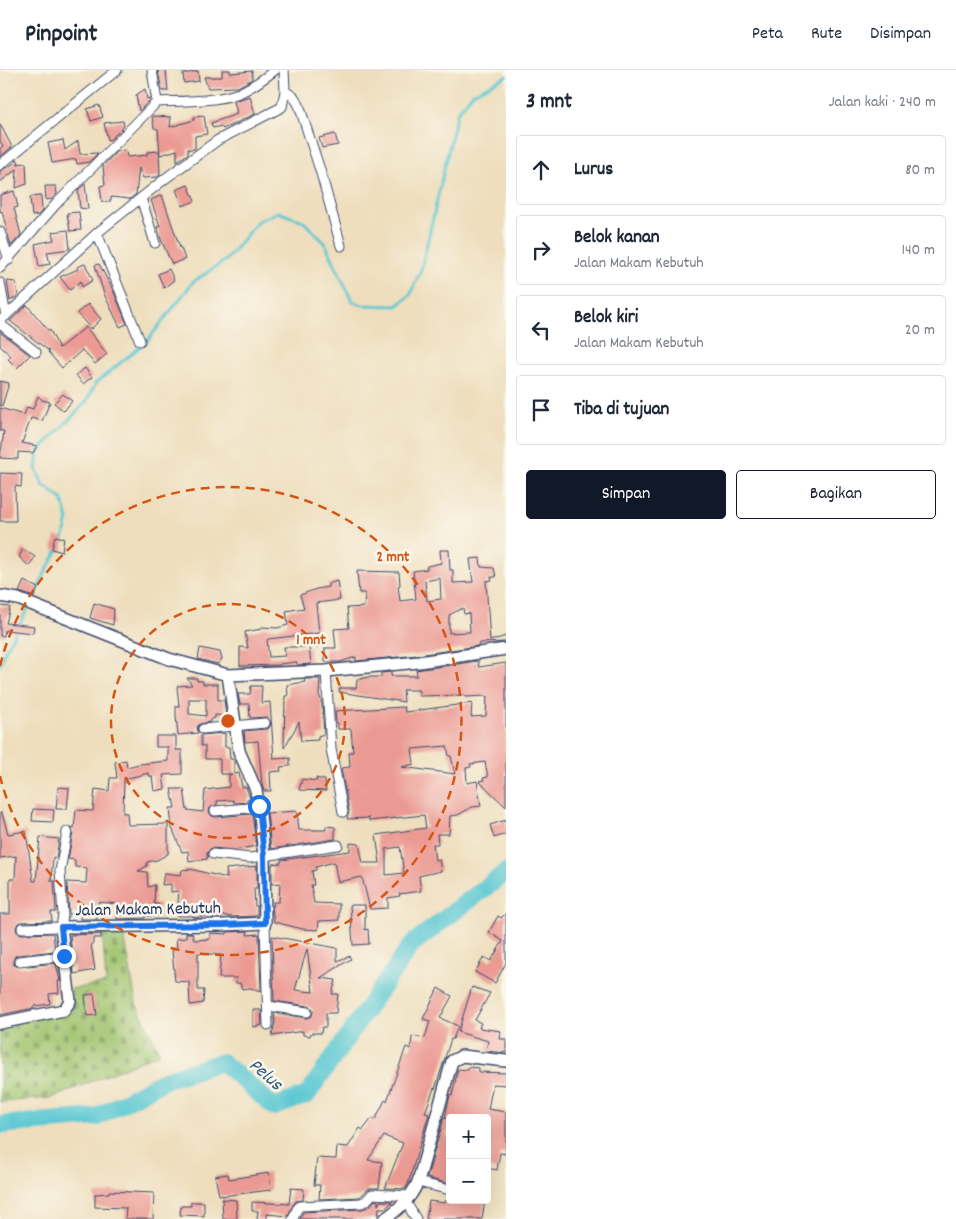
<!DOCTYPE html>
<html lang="id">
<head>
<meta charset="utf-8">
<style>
  body { margin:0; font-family:Dekko,sans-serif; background:#f2f2f3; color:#1f2937 }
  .controls { position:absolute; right:15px; bottom:15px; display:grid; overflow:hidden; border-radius:5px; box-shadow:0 5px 20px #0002 }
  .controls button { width:45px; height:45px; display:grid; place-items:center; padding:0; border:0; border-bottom:1px solid #e0e1e3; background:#fff; color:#1f2937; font:25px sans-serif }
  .stop { position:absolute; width:15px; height:15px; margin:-11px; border:4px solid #1a73e8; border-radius:50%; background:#fff }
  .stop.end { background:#1a73e8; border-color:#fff; box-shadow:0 1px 5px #0008 }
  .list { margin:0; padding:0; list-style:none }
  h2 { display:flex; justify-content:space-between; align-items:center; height:65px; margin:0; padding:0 20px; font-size:21px }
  h2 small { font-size:16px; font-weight:400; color:#747a83 }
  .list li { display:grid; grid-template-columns:32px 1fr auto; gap:15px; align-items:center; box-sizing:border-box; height:70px; margin:0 10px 10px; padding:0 10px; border:1px solid #e0e1e3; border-radius:5px }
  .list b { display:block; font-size:19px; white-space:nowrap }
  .list p { margin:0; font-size:16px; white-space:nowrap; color:#747a83 }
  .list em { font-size:16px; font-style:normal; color:#747a83 }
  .actions { display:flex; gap:10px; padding:15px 20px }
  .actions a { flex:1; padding:11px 0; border:1px solid #111827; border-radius:5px; text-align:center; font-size:18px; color:#111827 }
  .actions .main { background:#111827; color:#fff }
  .icon { flex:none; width:28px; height:28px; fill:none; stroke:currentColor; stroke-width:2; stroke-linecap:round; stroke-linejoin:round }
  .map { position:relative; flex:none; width:506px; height:1149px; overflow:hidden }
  header { display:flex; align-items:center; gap:30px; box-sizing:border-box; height:70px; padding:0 25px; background:#fff; border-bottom:1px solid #e0e1e3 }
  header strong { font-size:24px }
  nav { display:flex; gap:28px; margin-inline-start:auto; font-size:18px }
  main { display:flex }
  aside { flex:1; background:#fff }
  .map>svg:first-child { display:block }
  .cemetery { fill:url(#cemetery-stones); stroke:#5c7865 }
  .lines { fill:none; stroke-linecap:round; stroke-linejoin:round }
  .stream { stroke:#5ac7d2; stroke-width:3 }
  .river { stroke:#5ac7d2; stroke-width:18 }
  .building { fill:#eb9a93; fill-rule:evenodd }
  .minor-casing { stroke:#3b496c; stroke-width:11 }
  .tertiary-casing { stroke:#3b496c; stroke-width:14 }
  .minor { stroke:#fff; stroke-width:9 }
  .tertiary { stroke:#fff; stroke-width:11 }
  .route { stroke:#1a73e8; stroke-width:6 }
  .ring { fill:none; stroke:#d45514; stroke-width:2.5; stroke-dasharray:9 6 }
  .labels { text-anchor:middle; stroke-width:5; stroke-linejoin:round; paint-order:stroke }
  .street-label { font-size:18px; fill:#1b2f5e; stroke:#fbf7ec }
  .water-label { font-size:19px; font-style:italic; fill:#2e5d81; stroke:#fbf7ec }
  .centre { fill:#d45514; stroke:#fbf7ec; stroke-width:2.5 }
  .ring-label { font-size:15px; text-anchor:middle; font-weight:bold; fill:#d45514; stroke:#fbf7ec; stroke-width:5; stroke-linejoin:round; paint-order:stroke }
</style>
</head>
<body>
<header>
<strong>Pinpoint</strong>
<nav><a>Peta</a><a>Rute</a><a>Disimpan</a></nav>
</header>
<main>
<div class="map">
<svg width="506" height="1149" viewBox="0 0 506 1149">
  <defs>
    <pattern id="cemetery-stones" width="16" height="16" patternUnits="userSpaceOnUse" patternTransform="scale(1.25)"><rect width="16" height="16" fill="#9ec26c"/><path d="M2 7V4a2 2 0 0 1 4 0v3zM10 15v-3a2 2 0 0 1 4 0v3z" fill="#809e5c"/></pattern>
  </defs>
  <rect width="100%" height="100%" fill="#fbf7ec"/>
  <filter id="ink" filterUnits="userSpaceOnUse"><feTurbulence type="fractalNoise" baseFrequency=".02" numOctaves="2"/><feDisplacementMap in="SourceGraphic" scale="10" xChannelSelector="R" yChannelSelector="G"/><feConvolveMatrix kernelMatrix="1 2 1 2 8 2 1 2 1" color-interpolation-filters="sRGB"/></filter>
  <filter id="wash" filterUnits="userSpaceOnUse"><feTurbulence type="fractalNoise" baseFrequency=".0096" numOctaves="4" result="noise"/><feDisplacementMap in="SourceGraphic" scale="20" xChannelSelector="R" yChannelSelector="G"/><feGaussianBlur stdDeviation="1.12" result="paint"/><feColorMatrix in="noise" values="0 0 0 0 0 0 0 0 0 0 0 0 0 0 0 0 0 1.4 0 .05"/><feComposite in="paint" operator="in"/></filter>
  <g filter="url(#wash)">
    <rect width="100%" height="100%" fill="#eedebd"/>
    <path class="cemetery" d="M102,858H123L136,933L160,983L52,1028L0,1032V955L74,942L71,919L106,913Z"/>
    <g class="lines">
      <path class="stream" d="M63,470L68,449L62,429L43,415L36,399L38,382L86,332L96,313L148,270L193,212L226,190L258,151L278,142L303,151L325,173L352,231L362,235L397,236L410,225L421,200L457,43L473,23L506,6
        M0,595L4,583L33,529L47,499L59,478"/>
      <path class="river" d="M0,1055L97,1047L167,1009L222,992L274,1037L307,1025L412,874L506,802"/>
    </g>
    <g id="blocks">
      <path class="building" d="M158,0H166L168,21H162Z
        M222,0H230V3L252,1V9L238,17L208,18L204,7H222Z
        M198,1L199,11L184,13L183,4Z
        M145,19L147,29L150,28V30L139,41L136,25Z
        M250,26L255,44L223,59L221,56L213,58L211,53L237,44L234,31Z
        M99,35L103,47L91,51L87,39Z
        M152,46L171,47L170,57L194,50V47L204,46L207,64L195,66V79H188V84L177,91V80L160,85L158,59L154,58Z
        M123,51L124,56L111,69L108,70L104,53Z
        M0,54L12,77L0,87V78L3,76L0,71Z
        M335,64L338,75L322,78L319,68Z
        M63,70L65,80L78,71L80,84L98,83L89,92L77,94L76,89L52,93L48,73Z
        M126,80L127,87L147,85V82L159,81L160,105L157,107L143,108L139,98L136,124L130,129L111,127V131L102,132L100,116L105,115L103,96L117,81Z
        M17,89L19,93L17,94L26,93L27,114L16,118L17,99L0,112V101L13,94Z
        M85,114L88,139L80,138L78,120Z
        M188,115L195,131L183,136L176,120Z
        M45,116H56L57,124L52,129L46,130Z
        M14,121L18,137L14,138L21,165L11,176L2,141L0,142V125Z
        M162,125L180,178H181L185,189L172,194L162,172L157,157L160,156L151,130Z
        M41,126L42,141L38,145L32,146L30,127Z
        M79,142L81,160L70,161L67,143Z
        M68,160L70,179L47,182L50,194L39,196L35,174L54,170L52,162Z
        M85,194L93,210L82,217L81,211L70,220L60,207L78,199L77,197Z
        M99,194L113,220L127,254L120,257L104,224L95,195Z
        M169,199L174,210L164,218L158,204Z
        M7,211L16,212L18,226L10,231Z
        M88,234L101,249L91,259L77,243Z
        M27,235L49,261L50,260L59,278L86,257L107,284L95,294L82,280L62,298L48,282L49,281L10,251Z
        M0,262L30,285L17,298L8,289L11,286L0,276Z
        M85,298L92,307L83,314L76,305Z
        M0,311L9,313L2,336H0Z
        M63,324L72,331L64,341L54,333Z
        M38,326L42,330L50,332L42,351L31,348L22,373L37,376L33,383L18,382V389L0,388L4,361H0V338L24,345L27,337L33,339Z
        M0,403L22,404L21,417L15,416L16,451H0Z
        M55,466L64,468L62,482L52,479Z
        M23,479L35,487L29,496L19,487Z
        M440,480H449L450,500H453V513L473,512L470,489L480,488L481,497L494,498L496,507H491L492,510L486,511L490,571L506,566V572L479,573L478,576L418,585L356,591V587L340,592H325V578H336L334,559L349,558L347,538L364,537L365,523H359L357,501L399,502L400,515L398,516L400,531L416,529L413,501L427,499V496L441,493ZM440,508L441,529L427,531L425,511ZM463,538L464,544L469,543L470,562L449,563V545Z
        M24,511L38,518L34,527L19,522Z
        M337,511L340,530L316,533L319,563L268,569L267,570L269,587L285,586L284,577H309L311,594L298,595L296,592L280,594V595L240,596V577L248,578L245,562L262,559V557L277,558L288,555L286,541L304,538L300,525L316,519L328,517V514Z
        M94,533L114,539L113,555L90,548Z
        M0,536L10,537L6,553L34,556L33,563L5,560L4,566H0Z
        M200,578L220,582L222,589L218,594L198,589Z
        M478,591L479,597L506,593V737L479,711L484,710L483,708L488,707L485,692L470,694L471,697L466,698L467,713L477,711L481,736L472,737L458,745L450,746L449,764H437L438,774H433L435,790L439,789L441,801L419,806L421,821L399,824L400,826L388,828V838L370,839L362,807L338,812L334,792L316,797V800L312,801L314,815H311L314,833L339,834V850L319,851L318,860L303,859L274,852L272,836H274L273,832H279L280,813L272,814V794L281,793V790L350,781V773L359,774L363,793H380L376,765L426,758L424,745L369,751V748L347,749L349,741L341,698L350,697L349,682H353L351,659H338V653H336L335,641L404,637L405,642L472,633L471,647L486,646L487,626L466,627L465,625L419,626V620H403L404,632L339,622L340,618H356L357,610L368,607H381V603L391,602V606H417L416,600ZM447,676L449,686H451L455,704L402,697L414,694L412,679ZM400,777L404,803L386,805V779Z
        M187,608H197V611H203V614H218V630H224L226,646L215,645V648L210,650V652L200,654L197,657L198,663L178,665L176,646V636H179L177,616L192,615ZM189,629H206V646L189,644Z
        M304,609H320L319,624L322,634L324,664L318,666V670L301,671L299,652L284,678L285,626H288L287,615L305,612Z
        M251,616H262L261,633L270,632L274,689L290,688V696L280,697L281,701L270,702L271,721H264L262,715L258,671L245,672L244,661L266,659L269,658L271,653L267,647L250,648L249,634H240L238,624H250Z
        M225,663V677H229L230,689H234V704L239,703L242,717H246L250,728L247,729V732L234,733L233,730L217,731V735L210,738L209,742L212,746L216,747L252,744L256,776L234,780L211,778L207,783V789L189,792L188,781L182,782L172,758L170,738H175L171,719H184L187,740L203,742L205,720L229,717V705L232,704H220V689H205V676H201V665Z
        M156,666H176V680H182V704L163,705L165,719L154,721L152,706H149V703L124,709L123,743H127L128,755L168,754V784L157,790L147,792V796L138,801L147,802L148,817L155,815L154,834H159V846H146L145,848L117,849L118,834L98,832L97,849H80L81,844H69L67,812L86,813L87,798L75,797V790L68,789L73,763L71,757L74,758L76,740L93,741L95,719L109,721L110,708H117L115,692L126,690L127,697L139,694L168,691V677H156Z
        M316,708L325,710L326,721L299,720L302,709L317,711Z
        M58,717L69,718L67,739H56Z
        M33,739L54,740L53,752L32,751Z
        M297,741L299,760H326V756L335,757V769L271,779L267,743Z
        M0,743H2L8,764L26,761L33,811H36L40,767L59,769L56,788L53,787L51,811H54L56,842H51L52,851L21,852L18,853L16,858L17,862L22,864L53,863L55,881L18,885L15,886L13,891L14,895L19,897L56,893L60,911H58L59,923L49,924L50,934L34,936V938L0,945V844H10V809H15L16,786L0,788Z
        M506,750V764L494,768L490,755Z
        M257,796V818H254L255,836H257V846L228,847V846L213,845L194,848L193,846H177L179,821L171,822V814L162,815L164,803L181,805L182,800L190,799L227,808L226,799Z
        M350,835H365V860L368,859L369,874L353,875Z
        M506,843V893L495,913L475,902L484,887L491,891L503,871L489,862L498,846L501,848Z
        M248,861L247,865L259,864L261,921L250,918L242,919L240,913H235L237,908H219L221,885L198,883V920H204L203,933L190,935L189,912L175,911L172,881L177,877L176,869L186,868V863H192L194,870L210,869V863L227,864V862Z
        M101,864V868H93V874H91L95,900L74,904L70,865Z
        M272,866L337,878V891L349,886L351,889L320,908L336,910L332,924H338L336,943H326V957H322L321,963H311L310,966L303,965V961L272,966L275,952L274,943L307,948L312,946L313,942V939L308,936L274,931ZM307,879L311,907L313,922L295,920Z
        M472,917L490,923L475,950L481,953L479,958L501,961L500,969H506V983L486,981L488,971L458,962Z
        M438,918L452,926L440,948L458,956L453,969H451L435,1019L434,1018L425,1043L429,1044L408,1114L405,1119L385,1118L403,1073L384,1066L368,1090L382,1092L379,1118H369L360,1127L319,1129L320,1115H314L317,1088L336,1089L337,1076L348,1077L360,1058L363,1060L372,1048L375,1050L385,1030L387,1031L406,977L411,979L412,966L425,968L430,951L423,949Z
        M94,924L97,945L87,946L85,925Z
        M253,940H261L262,955L253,957Z
        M468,997L479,998V1002L506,1003V1015L493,1014L488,1039L506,1042V1084L500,1083L497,1100L487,1098V1060L489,1048H445L450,1025L452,1026L458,999L468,1000Z
        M444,1048L450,1049L447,1066L449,1067L450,1069V1114L427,1108Z
        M269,1103L271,1120L222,1126V1125H219L215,1106L228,1104L229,1109Z
        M291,1118L304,1119L303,1130L296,1131L293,1135L288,1146L267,1144V1149H257L258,1141H252V1132L289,1134Z
        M109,1121L154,1123L153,1149H125L126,1138L95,1137V1124L109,1123Z
        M222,1129L236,1130L237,1149H223Z
        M375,1130L378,1131V1135L380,1131H393L386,1138H379L378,1149H300L303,1142L362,1139L369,1137Z
        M446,1130H485L482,1149H426L429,1131L445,1133Z
        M191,1132H204V1146L180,1145L181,1136H191Z"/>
    </g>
  </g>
  <g filter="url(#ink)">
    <use href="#blocks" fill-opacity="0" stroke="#3b496c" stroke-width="1"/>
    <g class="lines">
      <defs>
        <path id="minor" d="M152,0L157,32
          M285,21L294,27L299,35L321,103L341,176
          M0,95L117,0
          M141,128L155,173
          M0,162L9,190
          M0,198L57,133L157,32C183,31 214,32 239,23C252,18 263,9 275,0
          M0,213L6,246
          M0,251L97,163
          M0,254L36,282
          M140,271L97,163L166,108L218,70L282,37L285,21L284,0
          M326,601L331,679L343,742
          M203,659L265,653
          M215,741L259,737
          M213,784L250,788L338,775
          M265,853L268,955
          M22,858L61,857L63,845L60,801L67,762
          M19,891L64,886
          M268,936L307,942
          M418,1112L450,1120
          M406,1132L416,1149
          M293,1149L297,1139L300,1136L361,1133L366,1131L372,1124L411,1126"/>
        <path id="tertiary" d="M0,526L18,529L169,589L228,605L326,601L419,592L506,579
          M0,953L64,940L70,931L61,857L224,855L265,853L264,786L260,745L256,720L239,681L228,605
          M385,1149C400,1138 410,1129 418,1112L452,991L462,986L506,991"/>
      </defs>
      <use href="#minor" class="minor-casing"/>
      <use href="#tertiary" class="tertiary-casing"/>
      <use href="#minor" class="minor"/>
      <use href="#tertiary" class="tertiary"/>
    </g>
  </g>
  <g class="lines" filter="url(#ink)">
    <path class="route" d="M64,886L61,857L224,855L265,853L264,786L259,736"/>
  </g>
  <g class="ring">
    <circle cx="228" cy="651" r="117"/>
    <path d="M0 596A234 234 0 1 1 0 706"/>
  </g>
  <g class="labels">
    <g class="street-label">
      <text transform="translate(148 838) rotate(-1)" y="6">Jalan Makam Kebutuh</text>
    </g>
    <g class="water-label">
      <text transform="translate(267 1003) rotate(41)" y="7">Pelus</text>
    </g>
  </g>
  <circle cx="228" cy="651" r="8" class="centre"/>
  <g class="ring-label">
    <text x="393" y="491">2 mnt</text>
    <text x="311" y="574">1 mnt</text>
  </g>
</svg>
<div class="controls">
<button>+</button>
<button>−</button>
</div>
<div class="stop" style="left:259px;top:736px"></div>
<div class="stop end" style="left:64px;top:886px"></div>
</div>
<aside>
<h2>3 mnt<small>Jalan kaki · 240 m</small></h2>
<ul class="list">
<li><svg class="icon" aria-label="ahead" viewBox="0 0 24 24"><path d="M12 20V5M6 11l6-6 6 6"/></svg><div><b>Lurus</b></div><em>80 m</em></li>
<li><svg class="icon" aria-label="right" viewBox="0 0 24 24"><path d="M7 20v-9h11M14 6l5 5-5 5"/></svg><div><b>Belok kanan</b><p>Jalan Makam Kebutuh</p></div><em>140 m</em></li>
<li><svg class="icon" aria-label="left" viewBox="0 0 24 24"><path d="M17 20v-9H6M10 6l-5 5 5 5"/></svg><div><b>Belok kiri</b><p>Jalan Makam Kebutuh</p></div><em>20 m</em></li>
<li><svg class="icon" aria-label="arrive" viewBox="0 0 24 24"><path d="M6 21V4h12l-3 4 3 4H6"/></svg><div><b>Tiba di tujuan</b></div></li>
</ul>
<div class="actions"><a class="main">Simpan</a><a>Bagikan</a></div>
</aside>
</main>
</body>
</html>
